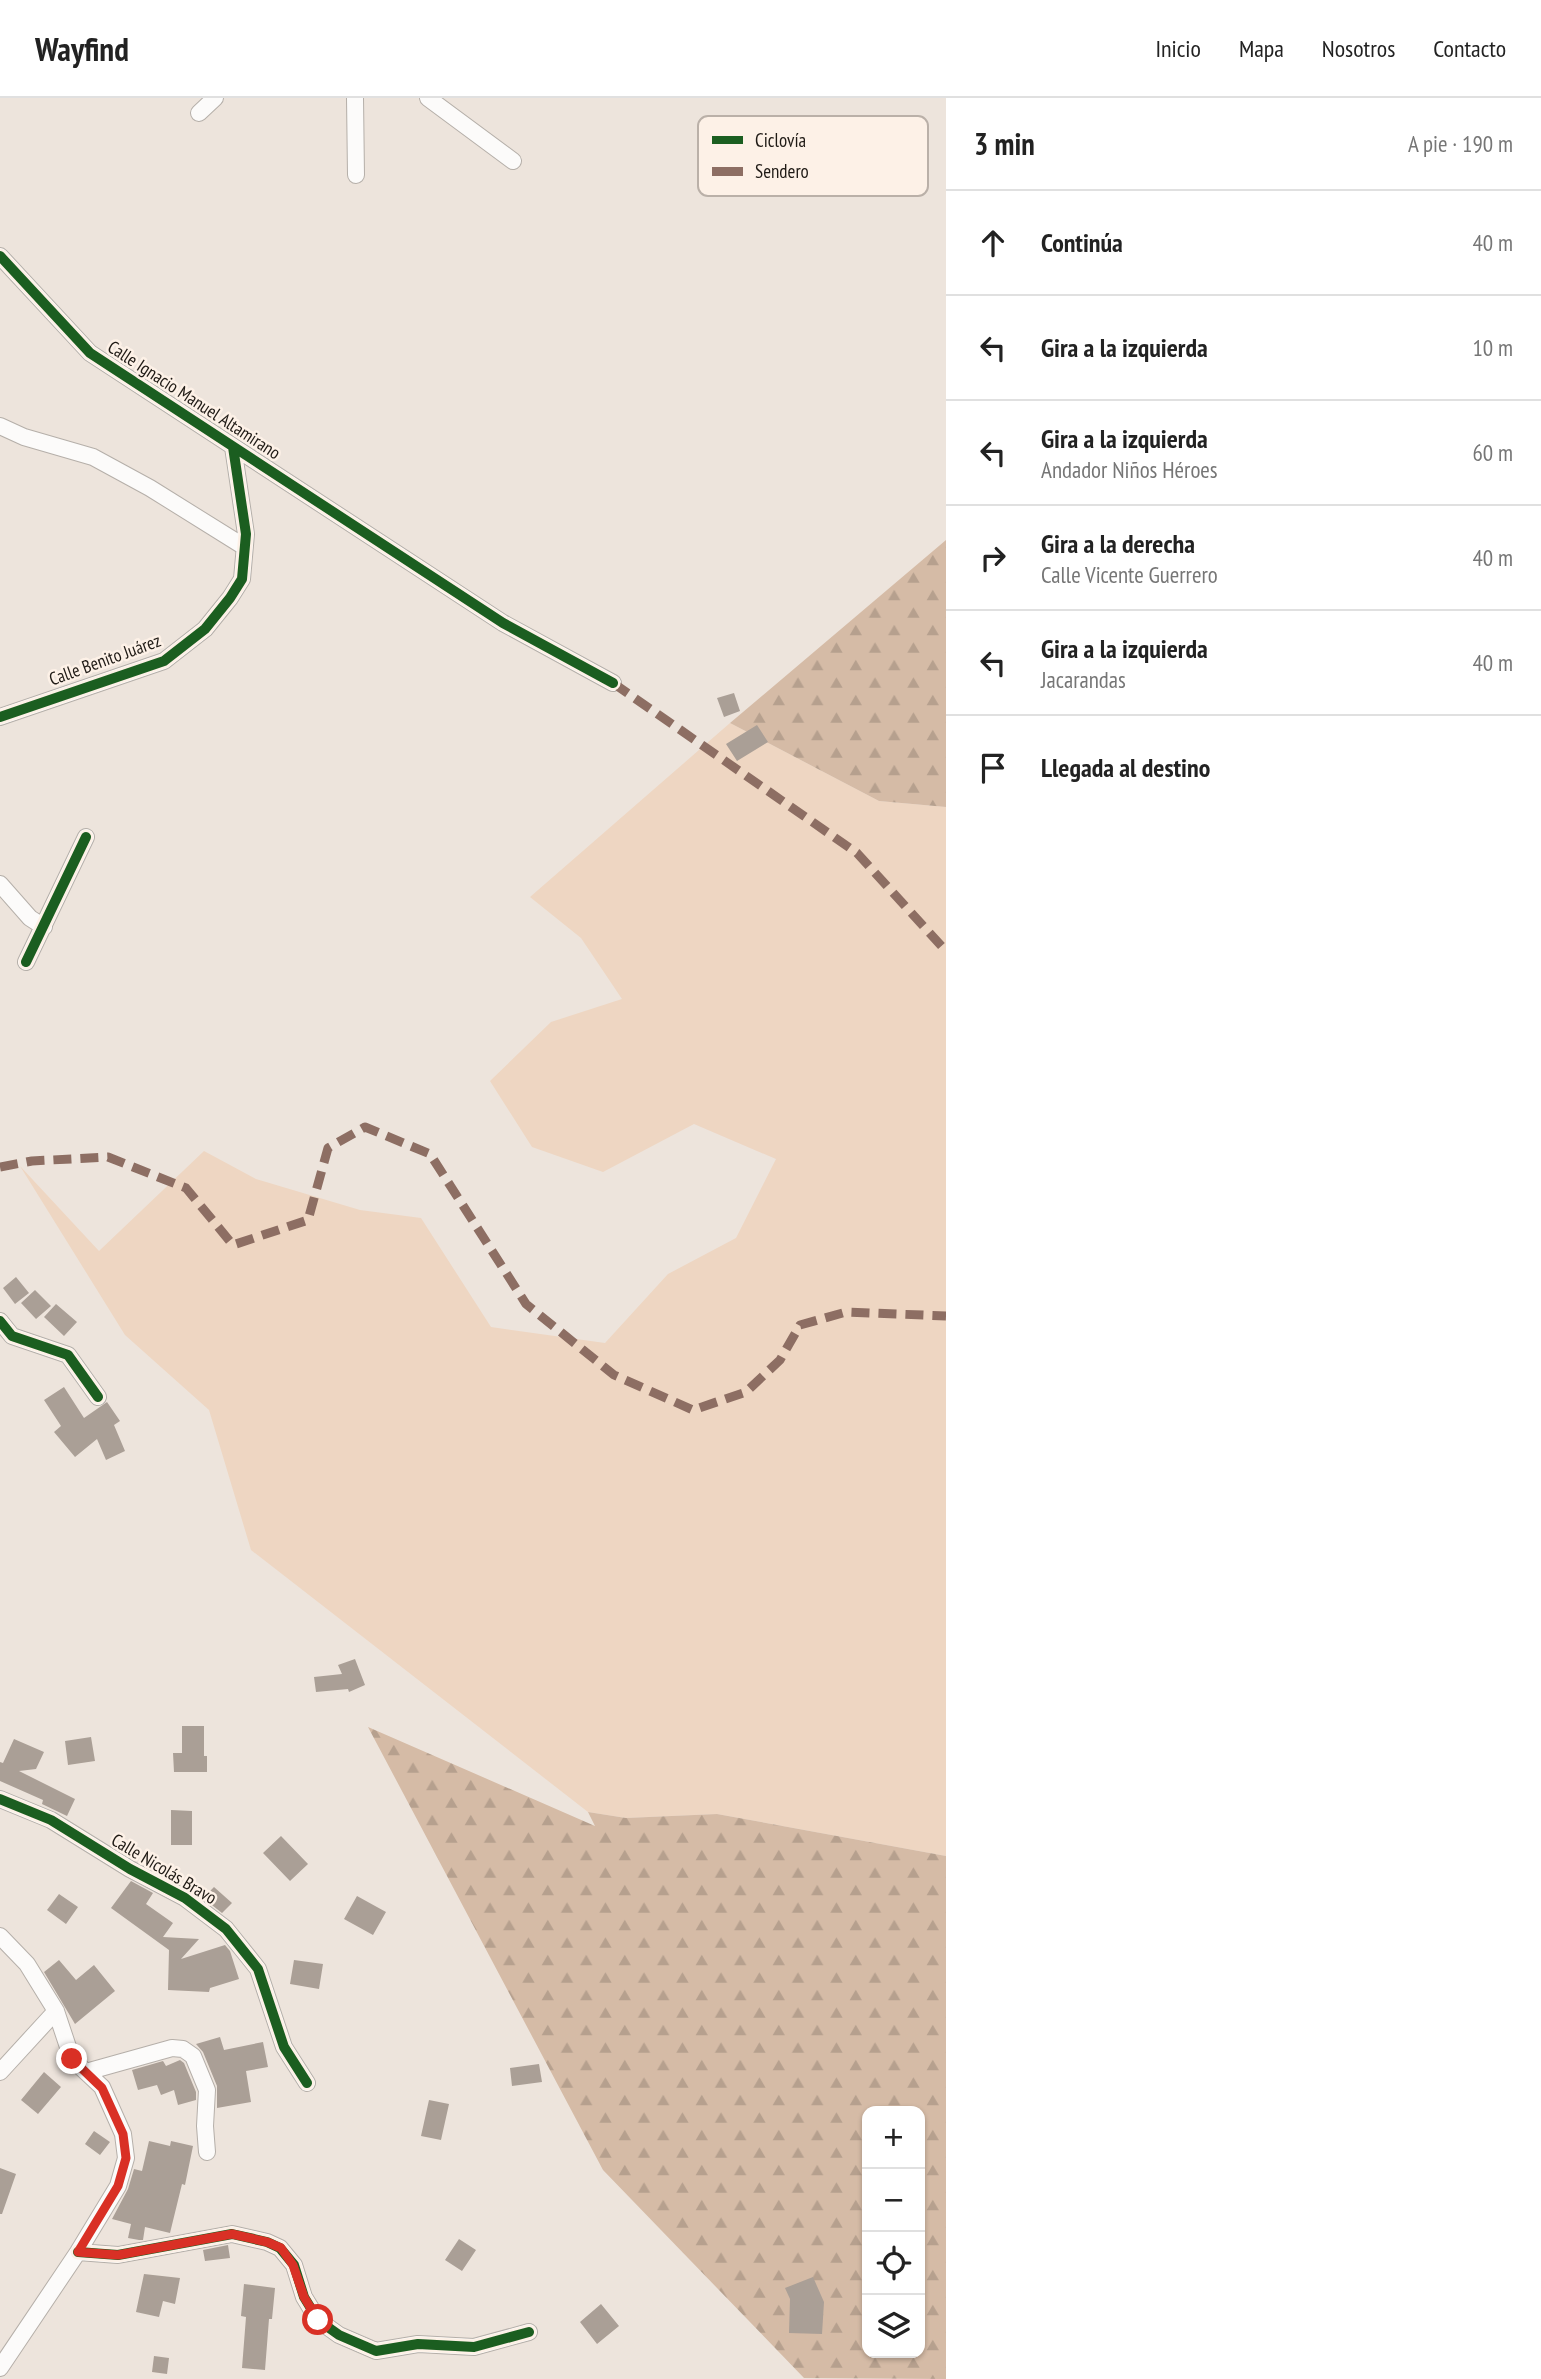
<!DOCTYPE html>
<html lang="es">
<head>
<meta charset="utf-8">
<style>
  body { margin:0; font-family:"PT Sans Narrow",sans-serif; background:#f6f6f6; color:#222 }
  .controls { position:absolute; right:21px; bottom:21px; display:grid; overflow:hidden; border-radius:14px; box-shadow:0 2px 5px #0004 }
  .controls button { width:63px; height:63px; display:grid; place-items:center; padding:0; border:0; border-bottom:2px solid #e0e0e0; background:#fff; color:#222; font:35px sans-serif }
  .stop { position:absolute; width:21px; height:21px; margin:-16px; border:5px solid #d93025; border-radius:50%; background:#fff }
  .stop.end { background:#d93025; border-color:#fff; box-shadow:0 2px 7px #0008 }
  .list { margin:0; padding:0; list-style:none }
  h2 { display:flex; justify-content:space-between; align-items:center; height:91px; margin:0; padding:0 28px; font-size:30px }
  h2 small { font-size:23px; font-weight:400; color:#767676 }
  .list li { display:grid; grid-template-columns:46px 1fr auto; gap:21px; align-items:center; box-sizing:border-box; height:105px; padding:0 28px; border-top:2px solid #e0e0e0 }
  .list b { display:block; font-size:26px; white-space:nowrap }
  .list p { margin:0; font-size:23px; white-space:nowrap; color:#767676 }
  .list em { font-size:23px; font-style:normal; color:#767676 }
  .icon { flex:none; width:38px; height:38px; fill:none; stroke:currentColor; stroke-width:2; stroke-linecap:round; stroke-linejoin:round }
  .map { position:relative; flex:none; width:946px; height:2281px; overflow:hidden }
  header { display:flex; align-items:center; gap:42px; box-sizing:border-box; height:98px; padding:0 35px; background:#fff; border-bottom:2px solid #e0e0e0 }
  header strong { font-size:33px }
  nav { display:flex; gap:38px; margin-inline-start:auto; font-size:24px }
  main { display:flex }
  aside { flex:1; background:#fff }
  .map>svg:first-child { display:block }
  .green { fill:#eed6c2 }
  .forest { fill:url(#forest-firs); fill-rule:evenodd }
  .building { fill:#aa9f96 }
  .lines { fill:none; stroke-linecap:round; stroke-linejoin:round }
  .street-casing { stroke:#b5afa9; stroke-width:18 }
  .street { stroke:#fcfbfa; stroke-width:16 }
  .quiet { stroke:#8d6e63; stroke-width:9; stroke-dasharray:18 9; stroke-linecap:butt }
  .cycleway-casing { stroke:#fdf1e7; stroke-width:15 }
  .cycleway { stroke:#1b5e20; stroke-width:10 }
  .route { stroke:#d93025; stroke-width:9 }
  .labels { text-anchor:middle; stroke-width:5; stroke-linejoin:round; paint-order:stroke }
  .street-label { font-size:18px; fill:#1f1a15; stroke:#fdf1e7 }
  .key { fill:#fdf1e7; stroke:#bab0a8; stroke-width:2 }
  .key-label { font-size:19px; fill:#1f1a15 }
</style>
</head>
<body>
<header>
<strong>Wayfind</strong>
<nav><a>Inicio</a><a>Mapa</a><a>Nosotros</a><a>Contacto</a></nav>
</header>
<main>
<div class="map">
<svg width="946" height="2281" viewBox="0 0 946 2281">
  <defs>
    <pattern id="forest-firs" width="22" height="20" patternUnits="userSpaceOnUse" patternTransform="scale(1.75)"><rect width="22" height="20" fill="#d5bba6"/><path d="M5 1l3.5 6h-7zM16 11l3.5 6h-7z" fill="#b6a08e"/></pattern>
  </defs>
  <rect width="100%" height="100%" fill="#ede4dc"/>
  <path class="green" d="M730,625L879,703L946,709V1758L717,1716L626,1720L588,1714L251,1452L209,1312L125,1237L20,1068L99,1153L204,1053L256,1081L360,1112L421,1120L491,1229L605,1245L668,1176L736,1140L776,1061L694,1026L603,1074L532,1049L490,983L551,924L622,901L581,840L530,799Z"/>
  <path class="forest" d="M946,442V709L879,703L730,625Z
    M368,1629L595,1728L588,1714L626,1720L717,1716L946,1758V2281L804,2280L603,2072ZM867,2013H920V2255H867Z"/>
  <path class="building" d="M734,595L740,613L724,619L717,600Z
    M757,627L768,644L737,663L726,646Z
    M16,1179L29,1195L15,1206L3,1190Z
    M35,1192L51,1208L36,1221L21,1205Z
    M56,1206L77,1224L64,1238L44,1219Z
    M64,1289L84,1320L107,1304L120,1323L114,1327L125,1353L106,1362L97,1341L75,1359L54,1334L61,1328L44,1302Z
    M355,1561L365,1587L349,1594L348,1591L316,1594L314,1579L342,1576L338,1567Z
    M182,1628H204V1658H207V1674H174L173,1655H182Z
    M91,1639L95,1663L68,1667L65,1643Z
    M14,1641L44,1654L36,1671L19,1673L75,1701L67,1718L42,1706L43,1702L0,1683V1664L3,1665Z
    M171,1712L192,1713V1747H171Z
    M281,1738L308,1766L290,1783L263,1755Z
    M131,1783L153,1795L146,1806L173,1825L163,1839L199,1841L181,1861L225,1847L230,1853L239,1881L210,1890L209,1894L168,1892L169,1852L111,1810Z
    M214,1789L232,1805L222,1815L203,1800Z
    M59,1796L78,1809L66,1826L47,1812Z
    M357,1798L386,1814L373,1837L344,1821Z
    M59,1862L76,1882L94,1867L115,1893L75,1926L44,1874Z
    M294,1862L323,1866L319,1891L290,1886Z
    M220,1939L224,1952L263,1944L268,1969L246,1973L251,2004L217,2010V1988L203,1954L196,1946Z
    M180,1962L184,1965L196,1994V2002L178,2007L174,1992L161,1997L157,1987L138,1992L132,1972L163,1963L166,1968Z
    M539,1966L542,1984L512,1988L510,1970Z
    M44,1974L61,1989L38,2016L21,2002Z
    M429,2002L449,2006L441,2042L421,2038Z
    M94,2033L110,2044L100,2057L85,2046Z
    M149,2043L170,2048L171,2043L193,2048L185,2087L182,2086L170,2135L145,2129L143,2142H139L128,2140L131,2126L112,2121L128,2091L134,2071L142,2073Z
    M0,2070L16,2076L2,2116H0Z
    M459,2141L476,2152L462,2173L445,2162Z
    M228,2147L230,2160L205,2163L203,2152Z
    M144,2176L180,2180L175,2206L163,2203L159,2219L136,2214Z
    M813,2179L824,2204L822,2236L789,2235L790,2201L785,2190Z
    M244,2186L275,2190L272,2221H269L265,2272L242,2270L246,2219L241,2218Z
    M601,2206L619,2228L597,2246L580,2224Z
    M154,2258L169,2260L167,2276L152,2274Z"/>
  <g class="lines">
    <defs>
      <path id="street" d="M355,0L356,77
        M428,0L513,63
        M199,15L215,0
        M0,158L90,255L503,525L613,585
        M0,328L24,339L93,359L150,390L243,448
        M0,619L164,563L205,531L230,500L242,481L246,436L233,349
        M0,786L30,820L44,829
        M26,864L86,739
        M0,1223L12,1238L68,1257L98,1299
        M0,1701L51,1722L130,1771L185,1800L226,1831L258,1871L284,1949L307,1985
        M0,1838L27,1866L56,1913L72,1961L102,1989L123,2036L126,2060L118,2088L78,2154L0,2270
        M0,1974L56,1913
        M86,1974L172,1950L183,1951L193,1958L207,1992L205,2028L207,2054
        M78,2154L118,2157L232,2136L267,2144L280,2150L294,2167L304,2199L318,2222L339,2237L376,2253L418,2246L474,2249L529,2234"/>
    </defs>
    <use href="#street" class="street-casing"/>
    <use href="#street" class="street"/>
    <path class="quiet" d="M613,585L857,755L946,853
      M0,1069L32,1063L108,1059L186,1090L233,1147L308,1122L328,1050L365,1029L430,1056L526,1206L614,1277L693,1312L746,1294L780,1262L800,1227L846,1214L946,1218"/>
    <defs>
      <path id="cycleway" d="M0,158L90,255L503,525L613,585
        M0,619L164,563L205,531L230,500L242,481L246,436L233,349
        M26,864L86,739
        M0,1223L12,1238L68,1257L98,1299
        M0,1701L51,1722L130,1771L185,1800L226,1831L258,1871L284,1949L307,1985
        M78,2154L118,2157L232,2136L267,2144L280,2150L294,2167L304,2199L318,2222L339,2237L376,2253L418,2246L474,2249L529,2234"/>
    </defs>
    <use href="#cycleway" class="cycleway-casing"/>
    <use href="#cycleway" class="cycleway"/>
  </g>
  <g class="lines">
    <path class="route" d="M72,1961L102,1990L123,2036L126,2060L118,2088L78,2154L118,2157L232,2136L267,2144L281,2150L293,2167L304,2199L318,2222"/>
  </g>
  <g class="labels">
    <g class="street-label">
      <text transform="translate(194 302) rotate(33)" y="6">Calle Ignacio Manuel Altamirano</text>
      <text transform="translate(105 562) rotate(-20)" y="6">Calle Benito Juárez</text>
      <text transform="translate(164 1771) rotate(31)" y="6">Calle Nicolás Bravo</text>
    </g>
  </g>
  <rect x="698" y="18" width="230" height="80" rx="10" class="key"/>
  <rect x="712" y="38" width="31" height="8" fill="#1b5e20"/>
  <rect x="712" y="69" width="31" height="9" fill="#8d6e63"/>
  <g class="key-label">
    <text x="755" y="49">Ciclovía</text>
    <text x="755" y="80">Sendero</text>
  </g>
</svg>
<div class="controls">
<button>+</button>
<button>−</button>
<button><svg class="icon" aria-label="locate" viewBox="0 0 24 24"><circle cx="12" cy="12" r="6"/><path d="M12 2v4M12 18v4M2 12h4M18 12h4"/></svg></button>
<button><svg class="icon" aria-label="layers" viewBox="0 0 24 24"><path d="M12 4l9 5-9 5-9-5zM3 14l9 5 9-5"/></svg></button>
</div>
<div class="stop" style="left:318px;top:2222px"></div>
<div class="stop end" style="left:72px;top:1961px"></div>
</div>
<aside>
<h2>3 min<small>A pie · 190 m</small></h2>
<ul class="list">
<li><svg class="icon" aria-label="ahead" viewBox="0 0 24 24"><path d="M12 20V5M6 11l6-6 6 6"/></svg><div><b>Continúa</b></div><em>40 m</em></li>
<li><svg class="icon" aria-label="left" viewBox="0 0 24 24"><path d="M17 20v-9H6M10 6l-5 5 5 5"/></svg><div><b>Gira a la izquierda</b></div><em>10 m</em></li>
<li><svg class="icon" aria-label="left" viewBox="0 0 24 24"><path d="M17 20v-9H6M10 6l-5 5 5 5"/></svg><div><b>Gira a la izquierda</b><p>Andador Niños Héroes</p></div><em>60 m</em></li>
<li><svg class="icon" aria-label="right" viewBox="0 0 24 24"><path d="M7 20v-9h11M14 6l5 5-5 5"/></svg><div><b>Gira a la derecha</b><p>Calle Vicente Guerrero</p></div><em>40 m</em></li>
<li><svg class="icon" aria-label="left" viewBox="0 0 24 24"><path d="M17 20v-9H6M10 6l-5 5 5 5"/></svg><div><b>Gira a la izquierda</b><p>Jacarandas</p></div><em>40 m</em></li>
<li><svg class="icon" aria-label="arrive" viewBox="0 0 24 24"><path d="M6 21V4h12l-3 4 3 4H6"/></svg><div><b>Llegada al destino</b></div></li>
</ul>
</aside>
</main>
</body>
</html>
